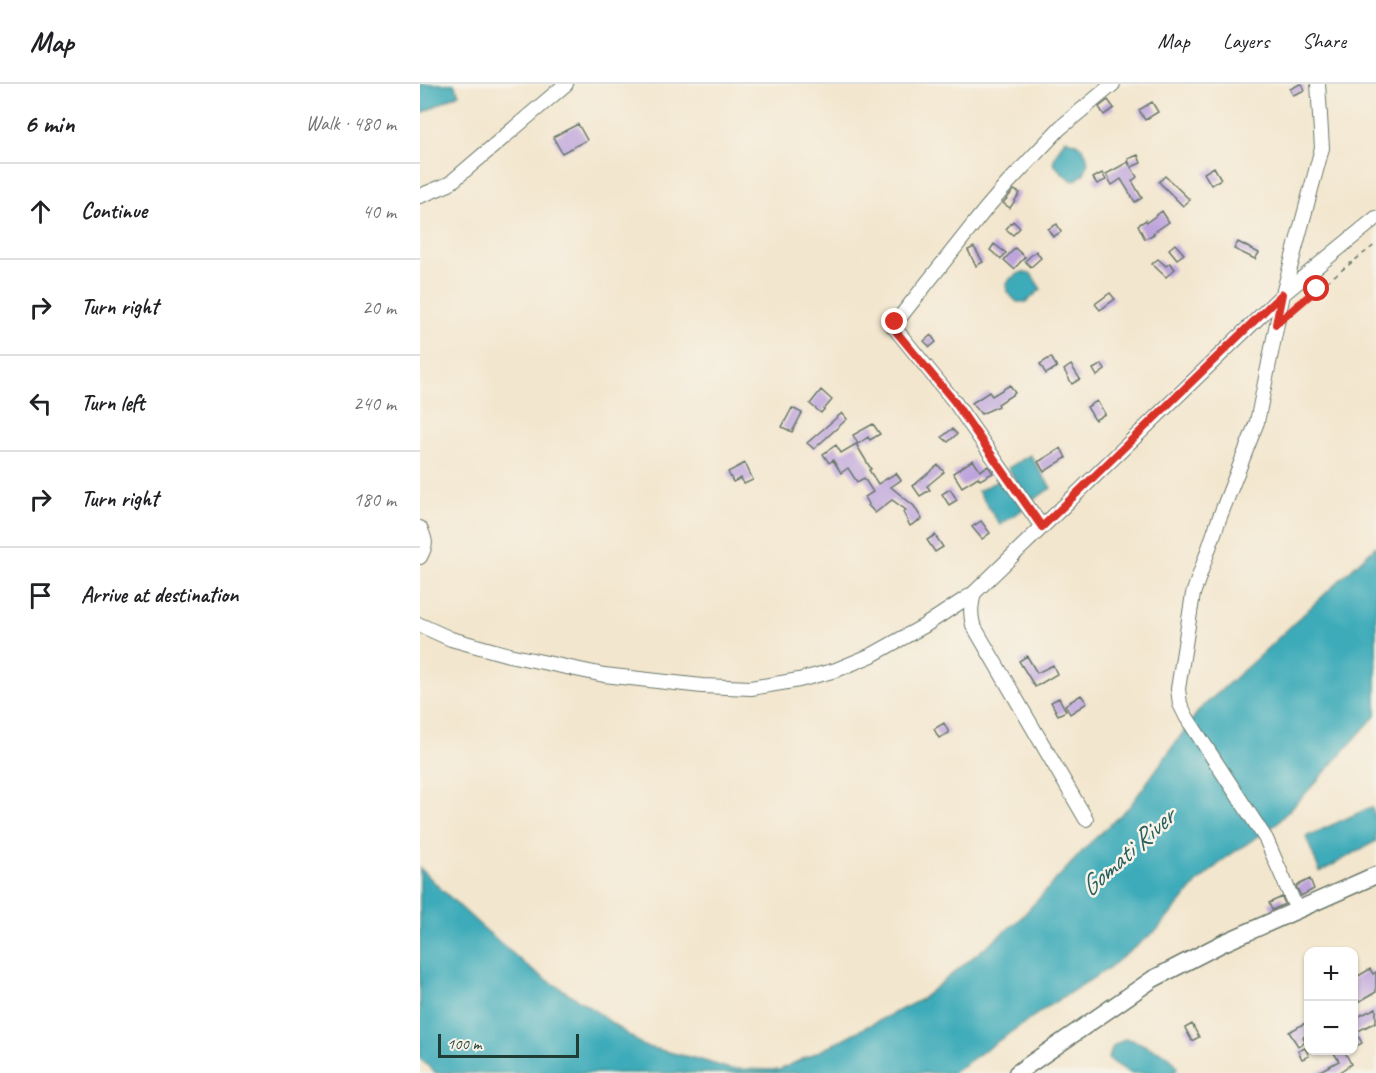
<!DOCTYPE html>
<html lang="en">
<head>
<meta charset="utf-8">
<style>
  body { margin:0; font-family:Caveat,sans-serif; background:#f2f2f2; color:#202124 }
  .controls { position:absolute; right:18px; bottom:18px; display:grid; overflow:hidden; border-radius:12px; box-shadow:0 2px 4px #0004 }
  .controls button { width:54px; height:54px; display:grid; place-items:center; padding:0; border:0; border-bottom:2px solid #e0e0e0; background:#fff; color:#202124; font:30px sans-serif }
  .scale { position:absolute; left:18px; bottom:15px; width:141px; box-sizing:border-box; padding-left:6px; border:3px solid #1f3d34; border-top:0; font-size:16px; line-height:21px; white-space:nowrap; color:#1f3d34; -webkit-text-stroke:4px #f7f3e8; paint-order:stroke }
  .stop { position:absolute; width:18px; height:18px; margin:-14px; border:4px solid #d93025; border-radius:50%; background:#fff }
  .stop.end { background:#d93025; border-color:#fff; box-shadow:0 2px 6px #0008 }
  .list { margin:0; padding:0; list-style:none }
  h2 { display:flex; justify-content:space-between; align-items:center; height:78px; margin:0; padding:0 24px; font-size:26px }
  h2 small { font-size:20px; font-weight:400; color:#757577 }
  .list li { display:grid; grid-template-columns:39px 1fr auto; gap:18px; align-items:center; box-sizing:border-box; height:96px; padding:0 24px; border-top:2px solid #e0e0e0 }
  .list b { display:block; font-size:22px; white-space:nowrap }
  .list em { font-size:20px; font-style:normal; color:#757577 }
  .icon { flex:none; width:33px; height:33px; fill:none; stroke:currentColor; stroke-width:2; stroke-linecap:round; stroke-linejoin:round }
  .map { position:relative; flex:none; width:956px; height:989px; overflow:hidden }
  header { display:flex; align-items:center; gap:36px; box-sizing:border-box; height:84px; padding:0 30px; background:#fff; border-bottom:2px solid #e0e0e0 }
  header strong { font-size:28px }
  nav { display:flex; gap:33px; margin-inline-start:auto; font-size:21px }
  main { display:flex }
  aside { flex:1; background:#fff }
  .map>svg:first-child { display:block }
  .water { fill:#3cabb9; stroke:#2e7476; stroke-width:1.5 }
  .building { fill:#bea4dc }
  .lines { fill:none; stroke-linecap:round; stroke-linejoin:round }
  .minor-casing { stroke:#69786a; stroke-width:16 }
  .major-casing { stroke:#69786a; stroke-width:19 }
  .path { stroke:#69786a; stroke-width:1.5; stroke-dasharray:4.5 4.5; stroke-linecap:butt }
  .minor { stroke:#fff; stroke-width:14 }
  .major { stroke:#fff; stroke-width:16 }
  .route { stroke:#d93025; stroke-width:8 }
  .labels { text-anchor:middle; stroke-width:5; stroke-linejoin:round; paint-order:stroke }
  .water-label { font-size:27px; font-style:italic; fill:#285e5c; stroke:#f7f3e8 }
</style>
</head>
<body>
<header>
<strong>Map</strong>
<nav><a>Map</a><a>Layers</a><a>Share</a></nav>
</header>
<main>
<aside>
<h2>6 min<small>Walk · 480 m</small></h2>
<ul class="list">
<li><svg class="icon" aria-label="ahead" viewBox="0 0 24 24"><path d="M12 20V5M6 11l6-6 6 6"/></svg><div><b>Continue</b></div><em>40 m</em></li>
<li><svg class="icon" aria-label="right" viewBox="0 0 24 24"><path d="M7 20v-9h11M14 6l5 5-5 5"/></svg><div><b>Turn right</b></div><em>20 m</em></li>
<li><svg class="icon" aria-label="left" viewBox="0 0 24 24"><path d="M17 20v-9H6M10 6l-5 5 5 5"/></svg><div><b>Turn left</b></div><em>240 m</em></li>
<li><svg class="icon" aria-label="right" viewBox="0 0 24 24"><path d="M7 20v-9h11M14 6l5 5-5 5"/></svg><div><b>Turn right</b></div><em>180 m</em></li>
<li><svg class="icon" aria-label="arrive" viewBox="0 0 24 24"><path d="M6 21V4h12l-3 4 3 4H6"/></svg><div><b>Arrive at destination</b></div></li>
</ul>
</aside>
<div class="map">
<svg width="956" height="989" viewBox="0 0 956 989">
  <rect width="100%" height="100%" fill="#f7f3e8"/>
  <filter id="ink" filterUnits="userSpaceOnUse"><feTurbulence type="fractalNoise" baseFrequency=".0167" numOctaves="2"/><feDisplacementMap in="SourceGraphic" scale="12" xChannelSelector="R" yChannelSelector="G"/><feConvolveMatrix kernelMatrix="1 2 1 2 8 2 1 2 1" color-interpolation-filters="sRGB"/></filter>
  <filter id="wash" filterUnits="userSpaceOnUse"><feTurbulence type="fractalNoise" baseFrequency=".008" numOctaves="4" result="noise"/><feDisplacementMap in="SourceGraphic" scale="24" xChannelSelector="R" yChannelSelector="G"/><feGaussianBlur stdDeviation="1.35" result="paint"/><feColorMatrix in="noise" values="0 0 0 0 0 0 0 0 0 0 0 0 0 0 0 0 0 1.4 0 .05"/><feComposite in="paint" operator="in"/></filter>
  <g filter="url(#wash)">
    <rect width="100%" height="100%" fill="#f3e6ce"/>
    <path class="water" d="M0,0H34L39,10L0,30Z
      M645,55C649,57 655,58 659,61C673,72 669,91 653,97L643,90L633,79L636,70Z
      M602,188L611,190L621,205L606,218H597L587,208L586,200L591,194Z
      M610,371L631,404L610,418L588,384Z
      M583,394L603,425L580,441L558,407Z
      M956,462V631L897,697L854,742L808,772L778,798L738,845L686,886L630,921L532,989H16L0,975V784L21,805L61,842L113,887L167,921L224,962L281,976L310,985L359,986L402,966L436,948L500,916L600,835L669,760L710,722L780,625L836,575Z
      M951,723L956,733V757L900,788L886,753Z
      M705,955C716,956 715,957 724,961C739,969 749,967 757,983L755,989H710L688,975L693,962Z"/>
    <g id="blocks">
      <path class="building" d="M880,0H882L885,6L873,11L870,5Z
        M688,16L694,24L684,31L679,23Z
        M732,18L738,28L725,36L719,26Z
        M158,40L167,56L142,69L133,53Z
        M718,71L721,79L711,83L717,93L712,97L722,114L715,118L701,95L692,101L686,90L708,78L710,82L708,75Z
        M794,83L801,95L791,101L784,89Z
        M682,89L686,96L677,100L673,94Z
        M745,92L770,116L763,122L739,98Z
        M594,106L600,109L590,124L583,119Z
        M742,127L749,138L733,149L734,150L725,155L718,141L726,136L727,138Z
        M593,137L600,144L593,151L586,145Z
        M637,140L641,148L633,153L628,145Z
        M818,158L839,169L835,175L814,165Z
        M574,160L586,169L581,175L570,166Z
        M755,160L764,170L757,175L749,165Z
        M554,163L563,178L556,182L548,166Z
        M595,164L605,173L594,185L584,176Z
        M616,167L621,174L611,183L605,177Z
        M738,175L746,182L750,179L755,185L746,193L732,180Z
        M690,209L695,215L680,226L675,220Z
        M511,251L516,258L510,263L504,257Z
        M631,273L637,283L626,290L620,280Z
        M682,280L685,286L677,292L673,285Z
        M651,281L660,295L652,300L644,286Z
        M590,301L595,309L578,320L579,322L561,330L552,319L569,308L572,312Z
        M401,306L412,316L401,329L390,320Z
        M677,317L685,330L675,336L667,323Z
        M372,324L382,329L372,348L362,343Z
        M422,329L427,335L394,365L387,359Z
        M453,340L460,350L450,356L448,353L438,360L433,351Z
        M532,345L537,350L528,358L522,353Z
        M436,360L451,385L449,386L458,400L476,389L481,396L471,403L494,422L502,435L490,442L483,428L486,426L472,416L455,429L448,421L449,420L445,413L453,408L444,394L437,398L428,384L421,389L413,376L409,379L403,370L416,361L421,369Z
        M641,364L646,374L624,388L618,378Z
        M553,376L560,387L568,382L573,389L560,396L558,393L542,403L533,389Z
        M325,379L333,396L324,400L321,394L313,398L308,388Z
        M518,381L524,388L507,402L510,406L500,412L493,402Z
        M530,405L537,416L529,421L522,410Z
        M561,437L570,449L562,455L552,443Z
        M515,451L523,463L515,468L507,456Z
        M607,572L617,589L633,581L637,590L615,603L599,577Z
        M661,611L667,619L650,630L645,621Z
        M639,614L646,627L638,631L631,618Z
        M524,639L529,649L519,654L514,645Z
        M890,795L894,805L881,812L876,802Z
        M862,813L865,820L852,826L849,819Z
        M950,885L953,890L956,888V908L933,921V895Z
        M956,924V938L936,948L942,959L933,964V935Z
        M885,939L888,945V950L883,953L886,958L878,962L869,948Z
        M772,940L779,953L772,957L765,944Z
        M885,964L889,972L882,975L878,967Z
        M912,966H924L931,980L918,989H896L919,977Z"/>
    </g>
  </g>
  <g filter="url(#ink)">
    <use href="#blocks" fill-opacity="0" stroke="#69786a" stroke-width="1.5"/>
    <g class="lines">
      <defs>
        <path id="minor" d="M0,112L29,100L146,0
          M622,443L534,317L473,242L564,127L588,99L640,44L693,0
          M0,444C6,457 7,460 0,473
          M554,509C551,521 550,529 553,541L666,735
          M0,541L31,555L89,571L184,591L282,602L331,604L379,596L416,586L452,571L504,542L554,509L863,210L956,134
          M877,826L846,755L767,634L760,620L758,605L773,510L799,435L837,338L863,210L902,64L898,0"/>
        <path id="major" d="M597,989L733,895L801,860L956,791"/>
      </defs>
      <use href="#minor" class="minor-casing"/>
      <use href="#major" class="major-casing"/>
      <path class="path" d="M872,226L897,205L956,160"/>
      <use href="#minor" class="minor"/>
      <use href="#major" class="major"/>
    </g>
  </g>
  <g class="lines" filter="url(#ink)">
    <path class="route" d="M475,238L472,242L474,245L534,317L622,443L862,210L856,240L897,205"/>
  </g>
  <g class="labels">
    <g class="water-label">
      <text transform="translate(707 768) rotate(-42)" y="9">Gomati River</text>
    </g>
  </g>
</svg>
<div class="controls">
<button>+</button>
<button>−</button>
</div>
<div class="scale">100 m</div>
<div class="stop" style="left:897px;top:205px"></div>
<div class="stop end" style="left:475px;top:238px"></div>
</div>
</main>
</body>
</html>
